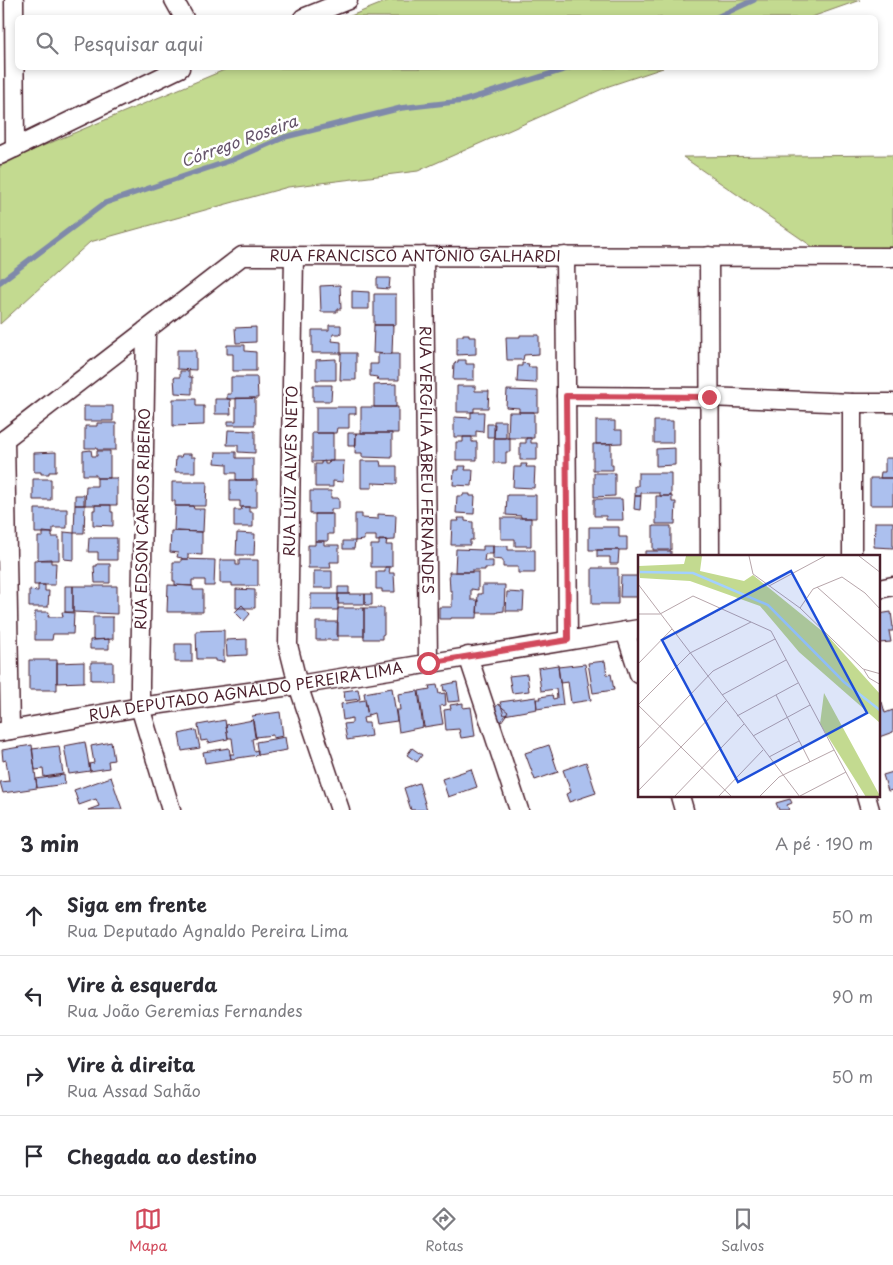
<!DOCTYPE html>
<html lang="pt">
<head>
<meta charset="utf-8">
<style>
  body { margin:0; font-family:"Playpen Sans",sans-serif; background:#f2f2f3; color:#2b2b33 }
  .stop { position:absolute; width:15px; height:15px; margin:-11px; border:4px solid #d1495b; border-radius:50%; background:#fff }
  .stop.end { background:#d1495b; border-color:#fff; box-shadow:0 1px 5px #0008 }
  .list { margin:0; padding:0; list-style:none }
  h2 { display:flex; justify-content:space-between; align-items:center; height:65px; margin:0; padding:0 20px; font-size:21px }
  h2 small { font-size:16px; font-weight:400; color:#7c7c81 }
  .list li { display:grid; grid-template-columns:32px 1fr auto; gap:15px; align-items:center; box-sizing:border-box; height:80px; padding:0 20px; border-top:1px solid #e1e1e2 }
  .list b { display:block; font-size:19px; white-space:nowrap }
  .list p { margin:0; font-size:16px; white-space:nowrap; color:#7c7c81 }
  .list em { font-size:16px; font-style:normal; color:#7c7c81 }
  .icon { flex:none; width:28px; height:28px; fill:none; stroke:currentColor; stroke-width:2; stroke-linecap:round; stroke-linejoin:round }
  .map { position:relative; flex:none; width:893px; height:810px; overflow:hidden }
  .search { position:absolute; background:#fff; box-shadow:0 2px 8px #0003; left:15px; right:15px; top:15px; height:55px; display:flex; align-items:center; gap:12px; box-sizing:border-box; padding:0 18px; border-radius:8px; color:#7c7c81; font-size:19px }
  .sheet { height:385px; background:#fff }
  nav { display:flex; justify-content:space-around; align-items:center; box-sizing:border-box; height:70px; border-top:1px solid #e1e1e2; background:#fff; font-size:14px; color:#7c7c81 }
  nav a { display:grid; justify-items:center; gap:2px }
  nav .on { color:#d1495b }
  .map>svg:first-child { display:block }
  .green { fill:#c3da90; stroke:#867c5e }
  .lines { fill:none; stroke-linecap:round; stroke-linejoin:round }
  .stream { stroke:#7f89aa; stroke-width:5.5 }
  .building { fill:#acc0ee; stroke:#4a1f2b }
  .minor-casing { stroke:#4a1f2b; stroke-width:21 }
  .minor { stroke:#fff; stroke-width:18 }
  .route { stroke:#d1495b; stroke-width:6 }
  .labels { text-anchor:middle; stroke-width:5; stroke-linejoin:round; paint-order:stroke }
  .street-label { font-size:15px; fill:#4a1f2b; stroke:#fff }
  .water-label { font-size:16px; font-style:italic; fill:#65546a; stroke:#fff }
  .inset-river { fill:none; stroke:#a3d0fe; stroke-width:2.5 }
  .inset-road { fill:none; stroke:#b7a5aa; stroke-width:1 }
  .view { fill:#1d4ed8; fill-opacity:0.15; stroke:#1d4ed8; stroke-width:2.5 }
  .inset-edge { fill:none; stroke:#4a1f2b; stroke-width:2.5 }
</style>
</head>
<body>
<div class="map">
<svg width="893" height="810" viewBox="0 0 893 810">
  <rect width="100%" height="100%" fill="#fff"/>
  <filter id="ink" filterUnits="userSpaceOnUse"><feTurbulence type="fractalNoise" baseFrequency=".02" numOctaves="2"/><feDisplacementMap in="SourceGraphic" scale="10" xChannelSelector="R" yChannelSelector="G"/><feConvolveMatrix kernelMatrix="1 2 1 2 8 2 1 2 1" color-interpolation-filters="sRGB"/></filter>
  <g filter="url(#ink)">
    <path class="green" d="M390,0H860L809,18L348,17Z
      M229,68H663L609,86L418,171L288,187L90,242L0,324V164Z
      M893,155V251L826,256L683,157Z"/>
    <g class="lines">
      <path class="stream" d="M715,18L754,0
        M0,282L105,203L232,160L285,137L401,108L463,101L569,68"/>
    </g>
    <path class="building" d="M377,278H390L389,289L377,288Z
      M340,285L341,309H337V312H321L320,286Z
      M352,291L369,292V309H352Z
      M374,294H396V325H374Z
      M329,325H341V334H333L332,341L341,342V353H312V330H329Z
      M374,325H393L392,354L373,353Z
      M256,327V342L236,343L235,328Z
      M463,334H469V337H476V354L457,355V336H463Z
      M520,335H539V354L524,355L523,360H507L506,337H520Z
      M227,345H245V351L256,352V371H233V354H227Z
      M177,350H196V370L177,369Z
      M341,353H356V380H340Z
      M378,354H399V380H378L377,377L370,376V364H378Z
      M336,359V380H316V360Z
      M458,360H466V364H474V380H453L454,363L458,362Z
      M522,363L529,364L528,367H536V383L517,382L518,366H522Z
      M180,371H189V377H192V394L175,393L174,377H180Z
      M231,377H257L258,398L227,399V394H231Z
      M396,384V407H374V385Z
      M313,385H332L331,401H313Z
      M457,386H475V391H489L488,408H474V412H457Z
      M507,390L538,391V412H519V408L506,407Z
      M236,398H255V425H228V421H236Z
      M173,399H196V406H204V425L173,426Z
      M215,399H230L231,414H215Z
      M84,406H113V421H84Z
      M316,407H356V414H349V428H337L336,433H316Z
      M361,407H398V433H361Z
      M471,412H484L483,432L476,431V437H454V417L471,418Z
      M509,412H534V438H508Z
      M494,421H506V438H494Z
      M596,421H615V430H622V443L596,444Z
      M654,421H673V443H654Z
      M97,423H116V450H97V448H85V426H97Z
      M487,424H495L494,437H487Z
      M228,430L255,431V453L238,452V445H227Z
      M312,433H333V461L312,462Z
      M348,433H356V446H348Z
      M356,433H392V458L362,457V453H355Z
      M463,437H472V442H477V460H456V442H463Z
      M494,438H510V452H506V463H494Z
      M526,438H531V443H537V460H520V443H526Z
      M593,444H611V465H613V470H593Z
      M675,448V465L656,466V449Z
      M91,450L92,456H97V451H110V478H96V475H83V451Z
      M56,452V472H49V474H41V472H34V453Z
      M216,452H236V458H253V480H236V473H227V464L215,463Z
      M182,454H191V457H195V472H175L176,457H181Z
      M885,458H893V478H880L881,472H885Z
      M325,461V464H328L329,461H344L343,482L333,481V487H315V464H321V462Z
      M361,461H380L381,466H397V484L372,483V488H361Z
      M521,464H527L526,467H535L534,488L513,487L514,467H521Z
      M459,466H466L465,470H473L472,486L453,485L454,470H459Z
      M594,473H615V496L594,497Z
      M638,473H671V496H660V493H641V496H635V486H638Z
      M97,478H117V505H85L86,486H97Z
      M870,478H893V505H870Z
      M33,479H51V500H33Z
      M230,480H257V507H240V501H230Z
      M172,482H207L206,506H175V501H172Z
      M310,491H331V498H339V509H331V514H310Z
      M463,494H470V496H475L474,514L456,513L457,496H463Z
      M75,495H84V505H75Z
      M507,495H536V518H521V516L506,515Z
      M635,496H641L640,510L634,509Z
      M656,496H672V502H676L675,524H656Z
      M594,499H622L623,520H606V516H594Z
      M75,505H85L84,533H74Z
      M95,505H111V512H113V526L93,525V510H95Z
      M175,506H193L194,509H204L203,532L174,531Z
      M242,507H249V512H253V527H234V510H241Z
      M35,509H67V528H53V533H35Z
      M315,514H333V534H328V541H315Z
      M355,514H362V518L378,519V514L396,515L395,540L376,541V536H364V540L355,541Z
      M458,518H465V521L473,522V540H470V545H451L452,521H459Z
      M501,518H531V546H515V539H501Z
      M875,522H893V548L874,547Z
      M653,526H671V550H653Z
      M589,527H619V537H627V550H589Z
      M171,531L202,532V555L188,554V559H182V558L177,557L178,553L170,552Z
      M43,532L52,533V537H59V560H38V537H43Z
      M64,532L74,533V560L64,559Z
      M237,533L255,534L254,555H236Z
      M89,538H117V560H98V552H88Z
      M379,540H387L386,545H392V567H371V545H379Z
      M315,541H324V545H339V562H330L331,568H308V545H315Z
      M343,541H355L354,549H343Z
      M483,546H493V554H485L484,561H493V568H485V570H472V572H455L456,549L483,550Z
      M493,546H508V550H535V573H518V567H503V560L493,559Z
      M597,550H619L618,564H610V557H597Z
      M645,551H671V556H645Z
      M51,559V563H56L55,585H34V560Z
      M181,559L215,560L214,586H205V580H192V586L175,585V581H173V562H181Z
      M220,560H236V565H239V560H258V586H232V583H220Z
      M97,564H110V583H95L94,566H97Z
      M385,567H390L389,573H394L395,592H382V589H376V572H385Z
      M592,568H618V604H592Z
      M314,571H332V588H314Z
      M449,572H478V590L471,589V600H478L477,618H451V619H439V607H452V591H450Z
      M621,576H639V597H620Z
      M38,585H45V591H49L48,607H29V590L38,591Z
      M168,585L193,586V590H203V612H167Z
      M482,585H505L504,611L497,612V613H477L478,594H482Z
      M65,586H73V612H65Z
      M73,586H117V614L73,612Z
      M338,587H349V594H338Z
      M236,589L255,590V608H236Z
      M507,592L524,593L523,611H506Z
      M311,594H338V610H311Z
      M338,594H365V604H338Z
      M365,594H372V605H365Z
      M242,605L250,614L244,621L235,612Z
      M338,608H364V636H337Z
      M364,608H384V634L382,635V639H364Z
      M35,612H49L48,617H63L62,612L74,613L73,634H53L52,640H35Z
      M891,612L893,627V631H889L891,642L879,643V614Z
      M93,617H113V639L93,640Z
      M316,622H338V640H316Z
      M224,630V662L215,661V659H197L196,631Z
      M109,639V649H90V640Z
      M247,639V655L227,656L226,640Z
      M175,644H192V662H175Z
      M29,660H57V690H29Z
      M605,661L607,675L611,674L614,690L593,693L588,663Z
      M84,662V682L57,683V663Z
      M91,662H113V680H91Z
      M585,664L591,700L571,703L568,682L560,683L558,667Z
      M558,665L563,705L537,709L536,699H541L540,697L552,695L553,699L557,698L556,689L541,691L538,668Z
      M527,674L529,691L512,693L509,676Z
      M457,682L460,701L448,702L446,690L444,691L443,685Z
      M437,685L439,694L445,693L446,705L440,706L443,724L424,727L419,691L430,689L429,686Z
      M392,688L397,721L376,724L374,713L368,715L364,693Z
      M358,689L360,699L345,701L344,691Z
      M418,691L423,727L399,732L396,710H400L398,694Z
      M536,697L537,709L504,715L500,702Z
      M365,700L368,717L363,718L364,723H369L371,736L347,740L344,724L352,723V718L343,720L341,704Z
      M882,702L885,713L893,710V732L879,737V703Z
      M463,703V708L471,707L475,736L461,738L459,729L446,730L444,710L451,709L450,705Z
      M498,704L508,712L501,722L491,714Z
      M280,712L283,736L273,738V735L255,737L252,716Z
      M225,720L228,739L208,743V740L201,741L198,725Z
      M253,720L256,738L252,739L254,751L258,750V755L231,759L230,754H234L232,738H228L226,725Z
      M196,730L200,748L182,751L179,734Z
      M285,737L287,750L258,755L256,742Z
      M85,742L90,771L69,774L64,746Z
      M111,742L114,760L108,761L109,768L90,771L89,764L94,763L91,746Z
      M32,745L37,788L3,793L0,782L9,781L6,760L3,761L2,750Z
      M549,745L558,772L535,780L525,753Z
      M59,746L63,774L44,777L43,769L35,770L32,749Z
      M229,748L231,759L205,763L203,752Z
      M412,748L422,755L417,762L407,755Z
      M586,762L596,793L569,802L566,794L571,792L563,770Z
      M471,769L477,787L448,797L442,779Z
      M893,772V790L888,791L883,775Z
      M64,775L65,784L37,788L36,779Z
      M111,777L122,809L88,810L99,806L96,799L79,805L74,790Z
      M419,783L427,810H411L404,788Z
      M790,799L792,803L787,805L789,810H779L776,803Z"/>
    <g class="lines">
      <defs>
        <g id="minor">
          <path d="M14,0L15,148"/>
          <path d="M174,0L184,18"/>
          <path d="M303,18L348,0"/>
          <path d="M0,155L180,68"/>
          <path d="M294,256L288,645L298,685L340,810"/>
          <path id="s1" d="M424,256L428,663"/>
          <path d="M565,256L568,640"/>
          <path d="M709,256L710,556"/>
          <path d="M146,330L140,683V707L171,810"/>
          <path d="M566,396L709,397L852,403H893"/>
          <path d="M852,403V556"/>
          <path d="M5,439L10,730"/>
          <path id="s2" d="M0,443L242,256L893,257"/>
          <path d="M879,589L893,586"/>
          <path d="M625,631L639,674"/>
          <path d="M468,656L519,810"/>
          <path id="s3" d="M0,732L140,707L298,685L639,629"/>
          <path d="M680,796L684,810"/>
          <path d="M866,796L870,810"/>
        </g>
      </defs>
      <use href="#minor" class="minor-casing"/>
      <use href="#minor" class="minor"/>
    </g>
  </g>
  <g class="lines" filter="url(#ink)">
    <path class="route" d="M428,663L568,640L566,396L709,397"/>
  </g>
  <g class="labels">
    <g class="street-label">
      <text dy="5" stroke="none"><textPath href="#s2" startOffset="479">RUA FRANCISCO ANTÔNIO GALHARDI</textPath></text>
      <text dy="5" stroke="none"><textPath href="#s1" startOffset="204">RUA VERGÍLIA ABREU FERNANDES</textPath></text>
      <text transform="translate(291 471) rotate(-89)" y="5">RUA LUIZ ALVES NETO</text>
      <text transform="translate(143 519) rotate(-89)" y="5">RUA EDSON CARLOS RIBEIRO</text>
      <text dy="5" stroke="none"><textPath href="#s3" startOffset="249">RUA DEPUTADO AGNALDO PEREIRA LIMA</textPath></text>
    </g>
    <g class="water-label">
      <text transform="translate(239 141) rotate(-20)" y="6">Córrego Roseira</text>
    </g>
  </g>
  <g transform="translate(638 555)">
    <rect width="242" height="242" fill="#fff"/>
    <path d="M48,1H64L62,16L106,26L115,20L189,80L242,139V168L161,97L122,51L52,26L2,23L1,11L46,9ZM186,138L242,241V242H228L182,169Z" fill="#c3da90"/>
    <path class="inset-river" d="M2,17L55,18L130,50L206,127L243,156"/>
    <path class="inset-road" d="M111,1L115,19L162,53L225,114L243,119M221,1L243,18M0,29L162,242M131,31L187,1M179,32L243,89M162,53L175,34L204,22L227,38L243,55M0,59H22L55,41L133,76L220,240L215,242M38,79L83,54M0,109L34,74M226,115L231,123L243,130M84,140L148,105M138,140L172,207M0,150L52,98L113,67M0,150L94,242M99,161L160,128M115,181L172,150M0,194L75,116L137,84M131,202L161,186M0,236L88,146M162,241L208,217M36,242L106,169M80,242L125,195M121,242L141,222L196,195"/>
    <path class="view" d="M153,16L229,158L100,227L24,85Z"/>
    <rect width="242" height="242" class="inset-edge"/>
  </g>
</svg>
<div class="stop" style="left:428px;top:663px"></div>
<div class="stop end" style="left:709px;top:397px"></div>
<div class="search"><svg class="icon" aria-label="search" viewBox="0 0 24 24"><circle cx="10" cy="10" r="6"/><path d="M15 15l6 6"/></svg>Pesquisar aqui</div>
</div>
<section class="sheet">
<h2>3 min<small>A pé · 190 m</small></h2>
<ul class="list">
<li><svg class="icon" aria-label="ahead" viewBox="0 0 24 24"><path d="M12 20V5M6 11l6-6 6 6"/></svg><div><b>Siga em frente</b><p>Rua Deputado Agnaldo Pereira Lima</p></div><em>50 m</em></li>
<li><svg class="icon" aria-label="left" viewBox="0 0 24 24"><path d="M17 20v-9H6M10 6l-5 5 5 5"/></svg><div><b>Vire à esquerda</b><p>Rua João Geremias Fernandes</p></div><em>90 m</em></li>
<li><svg class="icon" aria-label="right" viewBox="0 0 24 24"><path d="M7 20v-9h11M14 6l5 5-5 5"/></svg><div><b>Vire à direita</b><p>Rua Assad Sahão</p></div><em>50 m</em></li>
<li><svg class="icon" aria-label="arrive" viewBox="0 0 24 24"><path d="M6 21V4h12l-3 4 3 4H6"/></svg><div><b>Chegada ao destino</b></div></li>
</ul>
</section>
<nav>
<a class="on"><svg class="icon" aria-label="map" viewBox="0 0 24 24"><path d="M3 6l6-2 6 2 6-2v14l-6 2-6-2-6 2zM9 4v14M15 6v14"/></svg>Mapa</a>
<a><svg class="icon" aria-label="directions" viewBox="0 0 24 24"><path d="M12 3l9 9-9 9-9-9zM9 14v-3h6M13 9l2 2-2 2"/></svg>Rotas</a>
<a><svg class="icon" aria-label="saved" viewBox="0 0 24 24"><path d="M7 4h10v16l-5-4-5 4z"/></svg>Salvos</a>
</nav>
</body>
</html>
